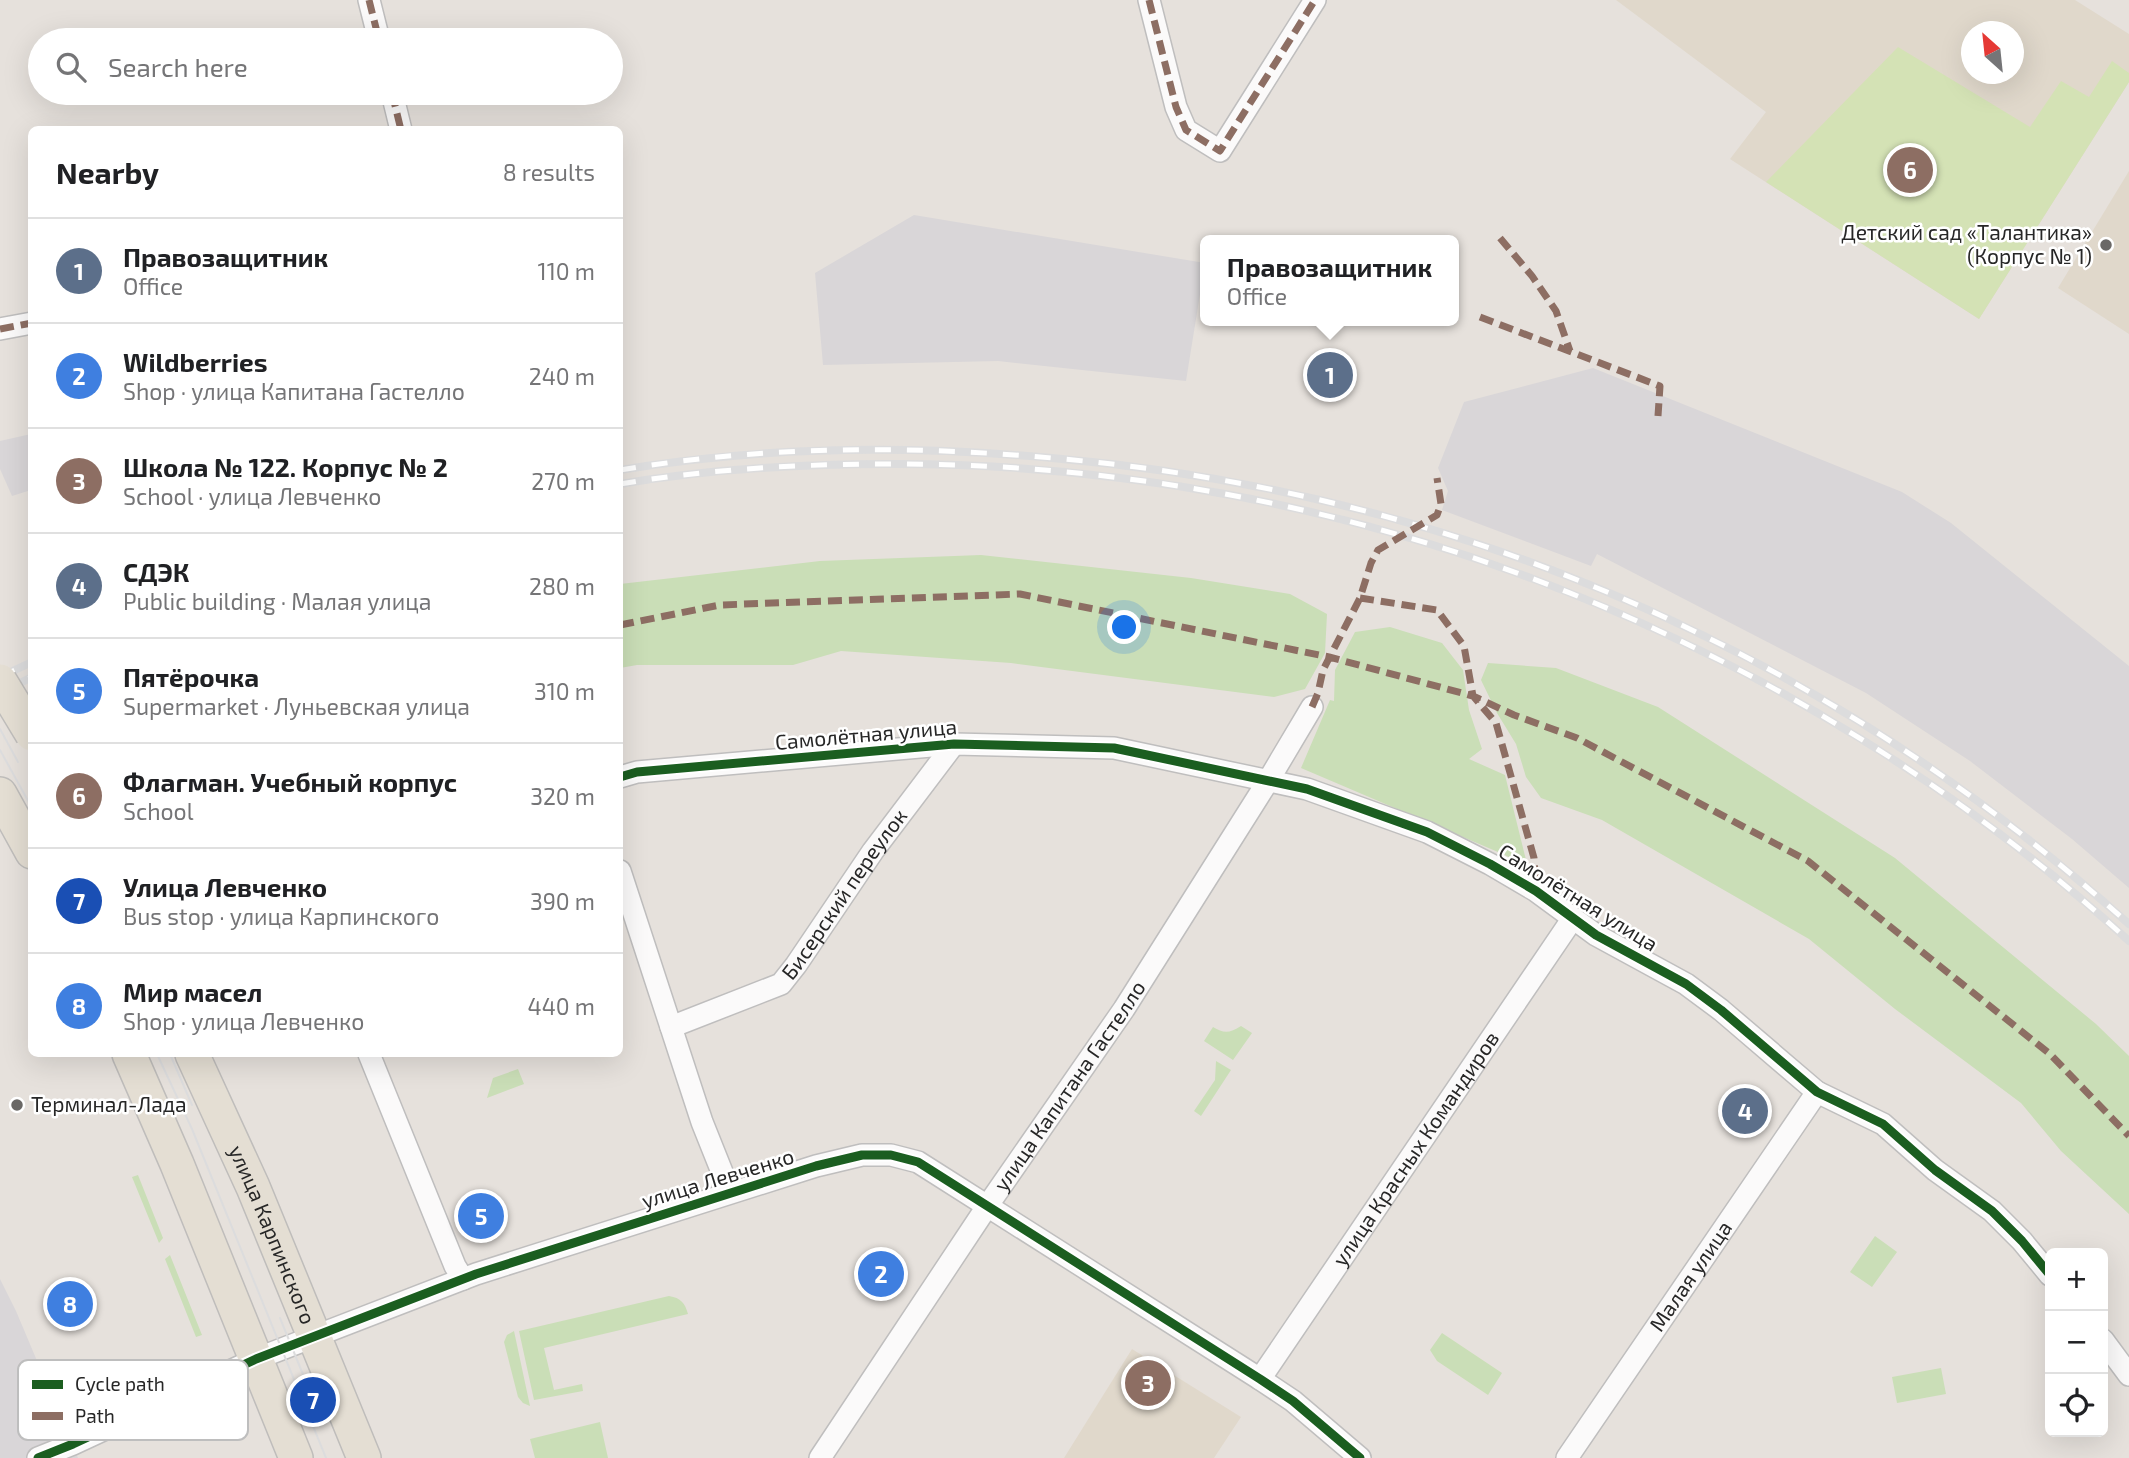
<!DOCTYPE html>
<html lang="en">
<head>
<meta charset="utf-8">
<style>
  body { margin:0; font-family:"Exo 2",sans-serif; background:#f2f2f2; color:#202124 }
  .controls { position:absolute; right:21px; bottom:21px; display:grid; overflow:hidden; border-radius:10px; box-shadow:0 7px 28px #0002 }
  .controls button { width:63px; height:63px; display:grid; place-items:center; padding:0; border:0; border-bottom:2px solid #e0e0e0; background:#fff; color:#202124; font:35px sans-serif }
  .compass { position:absolute; left:1961px; top:21px; width:63px; height:63px; border-radius:50%; background:#fff; box-shadow:0 7px 28px #0002; rotate:333deg }
  .you { position:absolute; left:1125px; top:628px; width:24px; height:24px; margin:-18px; border:5px solid #fff; border-radius:50%; background:#1a73e8; box-shadow:0 0 0 10px #1a73e833 }
  .badge { display:grid; place-items:center; width:46px; height:46px; border-radius:50%; background:#6a6866; color:#fff; font-size:23px; font-weight:700 }
  .pin { position:absolute; translate:-50% -50%; border:4px solid #fff; box-shadow:0 2px 7px #0006 }
  .popup { position:absolute; left:1200px; top:235px; width:259px; height:91px; box-sizing:border-box; display:grid; place-content:center; border-radius:10px; background:#fff; filter:drop-shadow(0 2px 5px #0005); font-size:23px; white-space:nowrap; color:#757577 }
  .popup b { font-size:26px; color:#202124 }
  .popup::after { content:''; position:absolute; left:50%; top:100%; margin-left:-14px; border:14px solid transparent; border-top-color:#fff }
  .list { margin:0; padding:0; list-style:none }
  h2 { display:flex; justify-content:space-between; align-items:center; height:91px; margin:0; padding:0 28px; font-size:30px }
  h2 small { font-size:23px; font-weight:400; color:#757577 }
  .list li { display:grid; grid-template-columns:46px 1fr auto; gap:21px; align-items:center; box-sizing:border-box; height:105px; padding:0 28px; border-top:2px solid #e0e0e0 }
  .list b { display:block; font-size:26px; white-space:nowrap }
  .list p { margin:0; font-size:23px; white-space:nowrap; color:#757577 }
  .list em { font-size:23px; font-style:normal; color:#757577 }
  .icon { flex:none; width:38px; height:38px; fill:none; stroke:currentColor; stroke-width:2; stroke-linecap:round; stroke-linejoin:round }
  .map { position:relative; flex:none; width:2129px; height:1458px; overflow:hidden }
  .search { position:absolute; background:#fff; box-shadow:0 7px 28px #0002; left:28px; top:28px; width:595px; height:77px; display:flex; align-items:center; gap:18px; box-sizing:border-box; padding:0 24px; border-radius:38px; color:#757577; font-size:26px }
  .panel { position:absolute; background:#fff; box-shadow:0 7px 28px #0002; left:28px; top:126px; width:595px; height:931px; border-radius:10px }
  .map>svg:first-child { display:block }
  .industrial { fill:#d9d6d8 }
  .education { fill:#e0d8cb; fill-rule:evenodd }
  .green { fill:#cadeb7 }
  .pitch { fill:#d4e2b5 }
  .lines { fill:none; stroke-linecap:round; stroke-linejoin:round }
  .street-casing { stroke:#bfbebe; stroke-width:24 }
  .primary-casing { stroke:#bfbdbb; stroke-width:36 }
  .street { stroke:#fbfafa; stroke-width:21 }
  .primary { stroke:#e4ded3; stroke-width:33 }
  .tram { stroke:#dcdcdd; stroke-width:2 }
  .rail-casing { stroke:#dcdcdd; stroke-width:8 }
  .rail { stroke:#fff; stroke-width:5; stroke-dasharray:16; stroke-linecap:butt }
  .primary-bridge-casing { stroke:#bfbdbb; stroke-width:36; stroke-linecap:butt }
  .primary-bridge { stroke:#e4ded3; stroke-width:33 }
  .quiet { stroke:#8d6e63; stroke-width:7; stroke-dasharray:14 7; stroke-linecap:butt }
  .cycleway-casing { stroke:#fff; stroke-width:13 }
  .cycleway { stroke:#1b5e20; stroke-width:9 }
  .poi-dot { fill:#6a6866; stroke:#fff; stroke-width:2.5 }
  .labels { text-anchor:middle; stroke-width:5; stroke-linejoin:round; paint-order:stroke }
  .poi-label { font-size:21px; fill:#272727; stroke:#fff; text-anchor:end }
  .street-label { font-size:21px; fill:#272727; stroke:#fff }
  .key { fill:#fff; stroke:#bebebe; stroke-width:2 }
  .key-label { font-size:19px; fill:#272727 }
</style>
</head>
<body>
<div class="map">
<svg width="2129" height="1458" viewBox="0 0 2129 1458">
  <rect width="100%" height="100%" fill="#e6e1dc"/>
  <path class="industrial" d="M914,215L1205,263L1186,381L998,361L823,365L815,273Z
    M1593,368L1902,492L1951,523L2129,666V888L2072,839L1970,761L1866,693L1597,554L1591,566L1442,510L1448,491L1438,468L1464,402Z
    M31,434V490L12,496L0,469V441Z
    M0,1279L16,1311L78,1458H0Z"/>
  <path class="education" d="M1616,0H2075L2129,34V82L1979,319L1730,159L1766,112ZM1972,32H2014V74H1972Z
    M2129,171V334L2058,288Z
    M1132,1349L1241,1417L1214,1458H1064Z"/>
  <path class="green" d="M981,555L1191,578L1290,594L1327,614L1325,653L1305,689L1274,697L1011,663L841,651L793,665H637L620,668V584L820,561Z
    M1390,627L1442,643L1463,670L1469,710L1482,749L1469,759L1505,775L1528,868L1505,855L1301,768L1330,700L1334,701L1335,670L1355,632Z
    M1488,663L1556,668L1658,707L1895,858L2096,1024L2129,1056V1214L2061,1151L2021,1103L1895,1009L1809,939L1602,820L1541,798L1526,777L1516,744L1497,713L1481,680Z
    M1241,1026L1252,1033L1233,1060L1204,1041L1213,1027C1224,1034 1230,1033 1241,1026Z
    M1216,1061L1231,1070L1201,1116L1194,1111L1215,1080Z
    M518,1069L524,1084L487,1098L493,1078Z
    M138,1175L163,1238L159,1243L132,1177Z
    M1875,1236L1897,1252L1872,1287L1850,1272Z
    M170,1255L202,1335L196,1337L165,1259Z
    M669,1296C681,1298 685,1303 688,1314L544,1348L554,1390L582,1384L583,1391L534,1400L519,1331Z
    M514,1331L530,1406L523,1403L518,1397L504,1342L507,1335Z
    M1442,1333L1502,1373L1488,1395L1437,1361L1430,1350Z
    M1941,1368L1946,1394L1897,1403L1892,1377Z
    M600,1422L608,1458H535L530,1439Z"/>
  <path class="pitch" d="M1898,47L2030,127L2061,81L2089,97L2112,61L2129,73V82L1979,319L1766,182Z"/>
  <g class="lines">
    <defs>
      <g id="street">
        <path d="M369,0L379,40"/>
        <path d="M1149,0L1176,107L1186,130L1220,151L1315,0"/>
        <path d="M392,93L401,130"/>
        <path d="M0,329L32,323"/>
        <path d="M620,777L637,772L954,744L1114,748L1307,789L1427,832L1490,864L1536,891L1596,935L1686,984L1721,1010L1817,1092L1883,1124L1935,1170L1992,1211L2022,1241L2050,1275"/>
        <path d="M620,871L702,1122L730,1192"/>
        <path id="s1" d="M671,1027L781,984L796,965L873,851L954,744"/>
        <path d="M369,1054L455,1266L463,1279"/>
        <path d="M2103,1340L2129,1375"/>
        <path id="s2" d="M1260,1379L1573,918"/>
        <path d="M38,1458L73,1444L256,1359L476,1274L816,1166L862,1155H891L918,1162L1260,1379L1293,1401L1360,1458"/>
        <path id="s3" d="M820,1458L988,1205L1124,1009L1268,781L1312,707"/>
        <path id="s4" d="M1567,1458L1817,1092"/>
      </g>
      <g id="primary">
        <path d="M0,794L32,852"/>
        <path d="M129,1054L177,1164L296,1458"/>
        <path id="s5" d="M192,1054L253,1187L364,1458"/>
      </g>
    </defs>
    <use href="#street" class="street-casing"/>
    <use href="#primary" class="primary-casing"/>
    <use href="#street" class="street"/>
    <use href="#primary" class="primary"/>
    <path class="tram" d="M0,729L18,762
      M0,750L32,808
      M157,1054L192,1129L326,1458
      M170,1054L192,1105
      M280,1318L304,1377"/>
    <defs>
      <path id="rail" d="M620,470C763,446 907,445 1052,458C1460,493 1824,650 2129,924
        M620,484C709,469 799,464 889,464C1345,462 1792,634 2129,941
        M0,677L32,662
        M0,693L32,677"/>
    </defs>
    <use href="#rail" class="rail-casing"/>
    <use href="#rail" class="rail"/>
    <defs>
      <path id="primary-bridge" d="M0,681L32,734"/>
    </defs>
    <use href="#primary-bridge" class="primary-bridge-casing"/>
    <use href="#primary-bridge" class="primary-bridge"/>
    <path class="quiet" d="M369,0L379,40
      M1149,0L1176,107L1186,130L1220,151L1315,0
      M392,93L401,130
      M1500,238L1532,276L1556,311L1570,351
      M1480,317L1660,386L1658,416
      M0,329L32,323
      M1360,598L1437,610L1464,646L1473,696L1496,723L1534,858L1536,891
      M620,625L720,605L1020,594L1329,657L1473,696L1514,715L1577,738L1808,861L2050,1054L2129,1136
      M1312,707L1318,693L1323,670L1360,598L1371,563L1378,550L1437,515L1441,504L1437,478"/>
    <defs>
      <path id="cycleway" d="M620,777L637,772L954,744L1114,748L1307,789L1427,832L1490,864L1536,891L1596,935L1686,984L1721,1010L1817,1092L1883,1124L1935,1170L1992,1211L2022,1241L2050,1275
        M38,1458L73,1444L256,1359L476,1274L816,1166L862,1155H891L918,1162L1260,1379L1293,1401L1360,1458"/>
    </defs>
    <use href="#cycleway" class="cycleway-casing"/>
    <use href="#cycleway" class="cycleway"/>
  </g>
  <g class="poi-dot">
    <circle cx="2106" cy="245" r="7"/>
    <circle cx="17" cy="1105" r="7"/>
  </g>
  <g class="labels">
    <g class="poi-label">
      <text x="2092" y="240">Детский сад «Талантика»<tspan x="2092" dy="24">(Корпус № 1)</tspan></text>
      <text x="31" y="1112" text-anchor="start">Терминал-Лада</text>
    </g>
    <g class="street-label">
      <text transform="translate(866 735) rotate(-5)" y="7">Самолётная улица</text>
      <text dy="7" stroke="none"><textPath href="#s1" startOffset="228">Бисерский переулок</textPath></text>
      <text transform="translate(1578 898) rotate(32)" y="7">Самолётная улица</text>
      <text dy="7" stroke="none"><textPath href="#s3" startOffset="448">улица Капитана Гастелло</textPath></text>
      <text dy="7" stroke="none"><textPath href="#s2" startOffset="278">улица Красных Командиров</textPath></text>
      <text transform="translate(718 1179) rotate(-17)" y="7">улица Левченко</text>
      <text dy="7" stroke="none"><textPath href="#s5" startOffset="198">улица Карпинского</textPath></text>
      <text dy="7" stroke="none"><textPath href="#s4" startOffset="220">Малая улица</textPath></text>
    </g>
  </g>
  <rect x="18" y="1360" width="230" height="80" rx="10" class="key"/>
  <rect x="32" y="1380" width="31" height="9" fill="#1b5e20"/>
  <rect x="32" y="1412" width="31" height="8" fill="#8d6e63"/>
  <g class="key-label">
    <text x="75" y="1391">Cycle path</text>
    <text x="75" y="1423">Path</text>
  </g>
</svg>
<div class="controls">
<button>+</button>
<button>−</button>
<button><svg class="icon" aria-label="locate" viewBox="0 0 24 24"><circle cx="12" cy="12" r="6"/><path d="M12 2v4M12 18v4M2 12h4M18 12h4"/></svg></button>
</div>
<svg class="compass" viewBox="-18 -18 36 36"><path d="M0-13l5 13h-10z" fill="#e53935"/><path d="M0 13l5-13h-10z" fill="#757577"/></svg>
<div class="you"></div>
<div class="pin badge" style="left:1330px;top:375px;background:#5c6f8a">1</div>
<div class="popup"><b>Правозащитник</b>Office</div>
<div class="pin badge" style="left:881px;top:1274px;background:#3f7fe0">2</div>
<div class="pin badge" style="left:1148px;top:1383px;background:#8d6e63">3</div>
<div class="pin badge" style="left:1745px;top:1111px;background:#5c6f8a">4</div>
<div class="pin badge" style="left:481px;top:1216px;background:#3f7fe0">5</div>
<div class="pin badge" style="left:1910px;top:170px;background:#8d6e63">6</div>
<div class="pin badge" style="left:313px;top:1400px;background:#1a4fb4">7</div>
<div class="pin badge" style="left:70px;top:1304px;background:#3f7fe0">8</div>
<div class="search"><svg class="icon" aria-label="search" viewBox="0 0 24 24"><circle cx="10" cy="10" r="6"/><path d="M15 15l6 6"/></svg>Search here</div>
<section class="panel">
<h2>Nearby<small>8 results</small></h2>
<ul class="list">
<li><span class="badge" style="background:#5c6f8a">1</span><div><b>Правозащитник</b><p>Office</p></div><em>110 m</em></li>
<li><span class="badge" style="background:#3f7fe0">2</span><div><b>Wildberries</b><p>Shop · улица Капитана Гастелло</p></div><em>240 m</em></li>
<li><span class="badge" style="background:#8d6e63">3</span><div><b>Школа № 122. Корпус № 2</b><p>School · улица Левченко</p></div><em>270 m</em></li>
<li><span class="badge" style="background:#5c6f8a">4</span><div><b>СДЭК</b><p>Public building · Малая улица</p></div><em>280 m</em></li>
<li><span class="badge" style="background:#3f7fe0">5</span><div><b>Пятёрочка</b><p>Supermarket · Луньевская улица</p></div><em>310 m</em></li>
<li><span class="badge" style="background:#8d6e63">6</span><div><b>Флагман. Учебный корпус</b><p>School</p></div><em>320 m</em></li>
<li><span class="badge" style="background:#1a4fb4">7</span><div><b>Улица Левченко</b><p>Bus stop · улица Карпинского</p></div><em>390 m</em></li>
<li><span class="badge" style="background:#3f7fe0">8</span><div><b>Мир масел</b><p>Shop · улица Левченко</p></div><em>440 m</em></li>
</ul>
</section>
</div>
</body>
</html>
